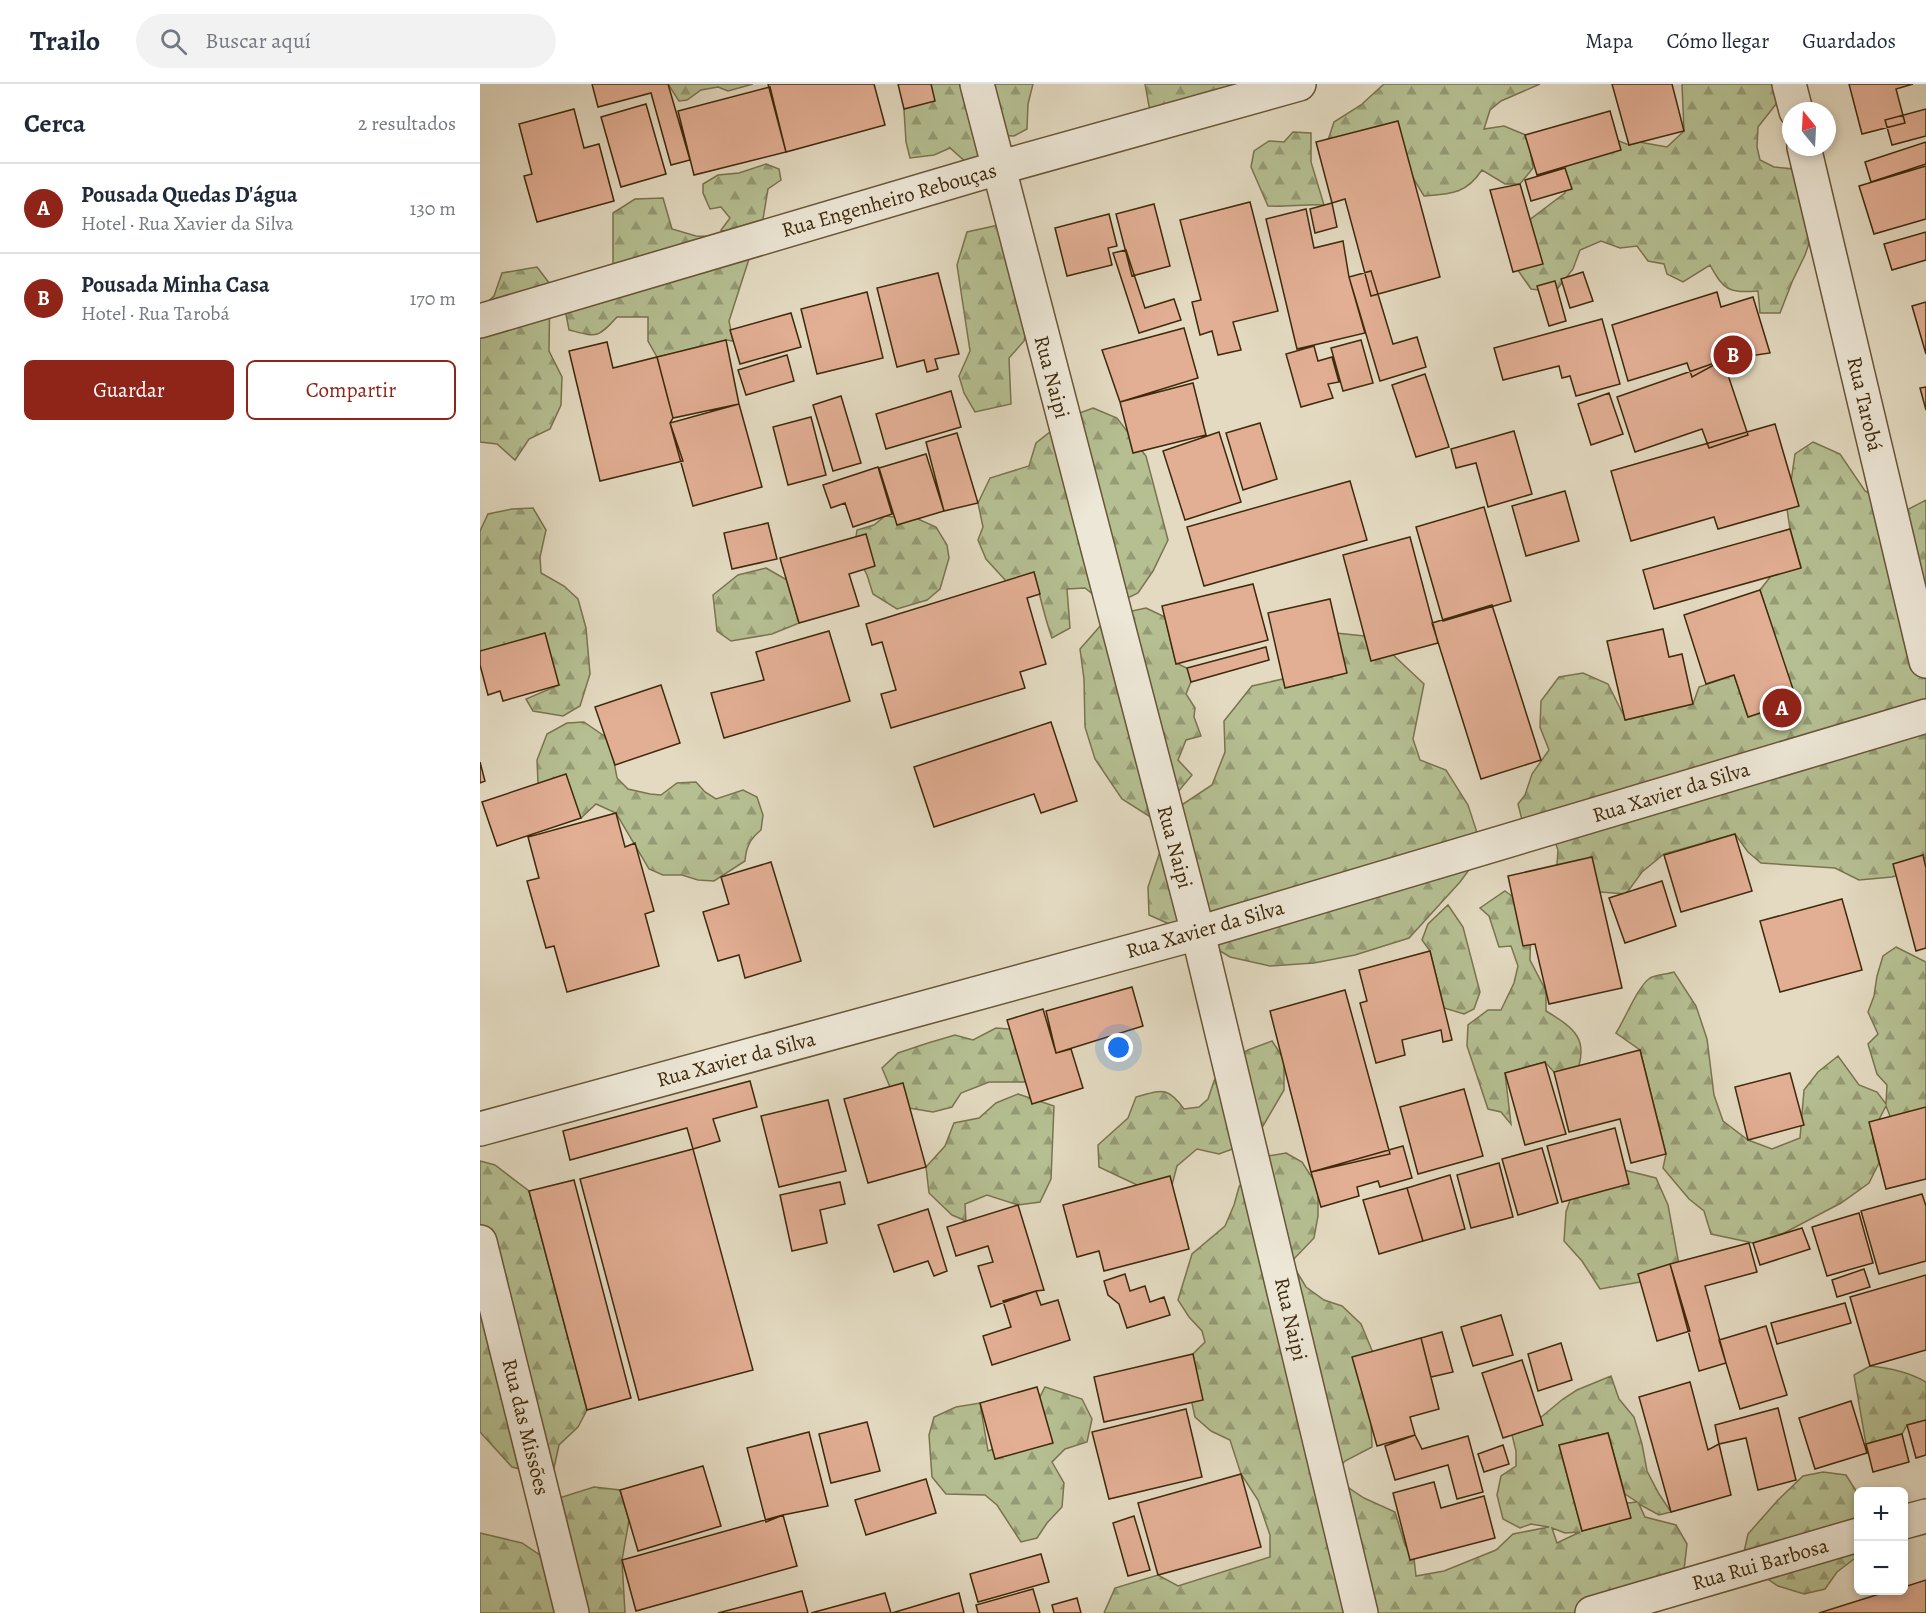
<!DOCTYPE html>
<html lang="es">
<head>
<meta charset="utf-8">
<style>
  body { margin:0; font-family:Alegreya,serif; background:#f2f2f3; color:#1f2937 }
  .controls { position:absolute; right:18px; bottom:18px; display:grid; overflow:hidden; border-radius:9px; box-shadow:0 3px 9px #0003 }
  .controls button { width:54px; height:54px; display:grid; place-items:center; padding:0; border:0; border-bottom:2px solid #e0e1e3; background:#fff; color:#1f2937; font:30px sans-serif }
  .compass { position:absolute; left:1302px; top:18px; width:54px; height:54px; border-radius:50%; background:#fff; box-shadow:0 3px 9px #0003; rotate:342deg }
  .you { position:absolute; left:639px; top:964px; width:21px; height:21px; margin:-15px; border:4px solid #fff; border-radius:50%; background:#1a73e8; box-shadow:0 0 0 9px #1a73e833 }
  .badge { display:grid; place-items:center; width:39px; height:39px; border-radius:50%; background:#8f2418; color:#fff; font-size:20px; font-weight:700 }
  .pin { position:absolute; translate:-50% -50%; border:3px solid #fff; box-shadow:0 2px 6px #0006 }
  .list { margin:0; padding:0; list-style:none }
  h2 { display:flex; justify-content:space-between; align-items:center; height:78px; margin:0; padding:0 24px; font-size:26px }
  h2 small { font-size:20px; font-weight:400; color:#747a83 }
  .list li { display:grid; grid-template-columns:39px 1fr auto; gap:18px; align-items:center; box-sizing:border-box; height:90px; padding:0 24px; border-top:2px solid #e0e1e3 }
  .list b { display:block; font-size:22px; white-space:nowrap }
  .list p { margin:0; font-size:20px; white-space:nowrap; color:#747a83 }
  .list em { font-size:20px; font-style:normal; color:#747a83 }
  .actions { display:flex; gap:12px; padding:18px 24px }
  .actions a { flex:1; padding:14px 0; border:2px solid #8f2418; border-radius:9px; text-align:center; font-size:21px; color:#8f2418 }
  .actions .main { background:#8f2418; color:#fff }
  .icon { flex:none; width:33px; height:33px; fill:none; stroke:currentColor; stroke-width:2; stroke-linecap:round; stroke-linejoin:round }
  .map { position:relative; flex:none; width:1446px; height:1529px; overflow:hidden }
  header { display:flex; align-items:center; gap:36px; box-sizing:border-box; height:84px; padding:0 30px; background:#fff; border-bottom:2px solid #e0e1e3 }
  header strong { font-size:28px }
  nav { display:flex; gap:33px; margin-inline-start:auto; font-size:21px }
  .search { width:420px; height:54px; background:#f2f2f3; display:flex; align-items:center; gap:15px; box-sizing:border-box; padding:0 21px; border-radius:33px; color:#747a83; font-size:22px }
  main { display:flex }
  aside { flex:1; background:#fff }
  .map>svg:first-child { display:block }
  .forest { fill:url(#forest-firs); stroke:#7a744e; stroke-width:1.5; fill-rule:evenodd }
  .building { fill:#e2ae94; stroke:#3f2a0b; stroke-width:1.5 }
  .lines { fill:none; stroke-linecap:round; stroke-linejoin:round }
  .street-casing { stroke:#685638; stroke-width:36 }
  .street { stroke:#ede7d7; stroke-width:33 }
  .labels { text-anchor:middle; stroke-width:4.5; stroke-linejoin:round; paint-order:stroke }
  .street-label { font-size:21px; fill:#3f2a0b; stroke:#ede7d7 }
</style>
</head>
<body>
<header>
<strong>Trailo</strong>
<div class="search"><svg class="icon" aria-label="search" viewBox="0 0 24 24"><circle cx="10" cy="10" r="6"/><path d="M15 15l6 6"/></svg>Buscar aquí</div>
<nav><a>Mapa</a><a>Cómo llegar</a><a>Guardados</a></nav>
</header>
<main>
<aside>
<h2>Cerca<small>2 resultados</small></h2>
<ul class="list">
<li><span class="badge">A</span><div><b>Pousada Quedas D'água</b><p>Hotel · Rua Xavier da Silva</p></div><em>130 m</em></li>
<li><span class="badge">B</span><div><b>Pousada Minha Casa</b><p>Hotel · Rua Tarobá</p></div><em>170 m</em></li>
</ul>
<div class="actions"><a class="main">Guardar</a><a>Compartir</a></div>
</aside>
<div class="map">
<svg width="1446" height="1529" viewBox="0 0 1446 1529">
  <defs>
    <pattern id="forest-firs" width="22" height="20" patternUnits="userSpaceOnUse" patternTransform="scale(1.5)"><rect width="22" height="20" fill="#b5bf92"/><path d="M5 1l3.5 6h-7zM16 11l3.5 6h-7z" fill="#959b75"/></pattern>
  </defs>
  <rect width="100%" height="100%" fill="#e3dac1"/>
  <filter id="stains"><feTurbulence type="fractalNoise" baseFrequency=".00333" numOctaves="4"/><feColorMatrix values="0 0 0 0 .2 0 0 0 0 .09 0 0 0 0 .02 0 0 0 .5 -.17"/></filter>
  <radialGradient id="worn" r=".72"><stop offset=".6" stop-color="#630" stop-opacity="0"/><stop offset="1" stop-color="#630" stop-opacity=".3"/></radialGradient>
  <path class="forest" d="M188,0H273L248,7L238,3L221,6L207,16L199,17Z
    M434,0H553L548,20L547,45L534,52L510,51L502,71L487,79L470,64L454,71L430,74L426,58L424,26Z
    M665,0H806L677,35L669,22Z
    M904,0H1060L1021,17L1010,26L1004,45L1024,42L1048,52L1053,84L1040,100H1025L1002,86C986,110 971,110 944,112L927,84L842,74L854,38L881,21Z
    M1202,0H1304L1300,15L1278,43L1277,63L1280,76L1294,83L1315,85L1332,151L1325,171L1312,198L1300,229H1280L1278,207C1249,209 1244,207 1230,181L1203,198L1187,190L1184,180L1168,177L1157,162L1140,164L1121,157L1100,166L1093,185L1075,208L1051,205L1035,182L1036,146L1085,109L1082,88L1099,66L1139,57L1149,61L1159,58L1187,63L1204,47Z
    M813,48L831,49V78L844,121C825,120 807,123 788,122L771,83L774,67L789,57L804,58Z
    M286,80L299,85L301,96L288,105L282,141L253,150L241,146L250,134L241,123L230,125L223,109V100L238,91L259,89Z
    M183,114L192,145L216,152L247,153L269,175L249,237L253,257L246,256L230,262L177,273L168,257V233H137C117,255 117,253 89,246L84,220L125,196L133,179V129L155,115Z
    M519,141L548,241L544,257L529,274L531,320L495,328L484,309L479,292L490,267L477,181L487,148Z
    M57,183L70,200L69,267L82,293L81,321L70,345L49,355L35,376L17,360L0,358V225L14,212L22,189Z
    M613,324L637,334L666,372L688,456L673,487L658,509L629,523L605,504L587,505L590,544L572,554C564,532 560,511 554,489L526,497L506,475L498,456L503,443L498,419L510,394L549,382L556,359L589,333Z
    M1333,358L1360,370L1385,407L1423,428L1446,416V782L1412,793L1379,796L1355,784L1281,779L1268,768L1255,750L1184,770L1162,788L1146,810L1094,806L1076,793L1078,766L1071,747L1043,740L1038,720L1045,711L1052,690L1069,666L1060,643L1061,617L1079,593L1103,589L1128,600L1146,636L1213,620L1219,603L1254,591L1268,633L1316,617L1280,506L1291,492L1321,483L1310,445L1307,425L1315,370Z
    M53,424L66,446L60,473L61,489L84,502L98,515L106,544L110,590L100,622L83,632L53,627L46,615L79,601L0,567V447L8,430L32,425Z
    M405,432L438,435L456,443L467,461L469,474L460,505L447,516L417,525L393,510L387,491L374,466L377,446L394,441Z
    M286,484L307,496L319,539L292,550L251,557L237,547L233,511L258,491Z
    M666,524L685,533L696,579L715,588L706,610L715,624L714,633L721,652L706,656L698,676L712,691L697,709L672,734L642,715L615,675L605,643L604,595L600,565L629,532Z
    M856,549L894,553L944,600L933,655L940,676L966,686L988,721L1003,767L980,798L929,854L875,871L834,879L790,882L750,873L714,851L669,831L668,803L684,756L688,730L732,701L745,668L744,637L772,602L807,594Z
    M104,638L130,656L137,694L148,705L170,710L181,711L197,699L216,698L225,708L236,715L263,706L277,713L283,731L281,746C270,755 266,763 265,777L234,797L218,796L202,791H183L169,785L136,729L116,720L101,734L78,717L58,699L57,676L67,650L87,639Z
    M1025,807L1043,820L1051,836L1050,876L1066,907V927C1094,944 1110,955 1096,990L1074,988L1065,978L1025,989L1031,1040L1021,1028L1008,1025L987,962L988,941L1008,926H1021L1034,899L1038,882L1031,862L1019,863L1009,832L1000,824Z
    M968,821L983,843L1000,908L994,925L984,930L964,924L950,867L942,856L948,840Z
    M1416,863L1446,878V1066L1412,1037L1406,1022L1392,1049L1399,1079L1389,1099L1361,1119L1304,1149L1273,1159L1231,1150L1224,1127L1209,1115L1183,1084L1186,1070L1160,966L1136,949C1145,935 1158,902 1170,894C1176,891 1187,890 1194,888L1216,922L1227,955L1234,1011L1243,1037L1268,1056L1292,1065L1320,1054L1324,1006L1338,988L1358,972L1379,1001L1397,1008L1406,1020L1407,1001L1397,990L1388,960L1398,950L1388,928L1394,912L1397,892L1403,872Z
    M516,944L540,946L546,998H509L481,1009L472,1023L453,1028L429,1024L415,1015L402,984L418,969L448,959L475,951L493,956Z
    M792,957L804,975V1006L783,1042L766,1060L739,1070L717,1065L697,1082L692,1101H657L619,1083L618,1061L648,1034L656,1013C682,1006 687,1002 704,1025L719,1023L728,1015L734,997L746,979L768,966Z
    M538,1010L574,1022L571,1095L560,1118L538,1121L507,1111L485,1120L486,1137L472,1131L449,1109L446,1083L465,1062L474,1039L499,1034L516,1019Z
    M806,1069L822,1078L835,1098L838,1112V1132L834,1154L811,1178L826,1203L844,1216L862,1222L881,1240L896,1276L891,1336L892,1363L865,1377L851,1392L884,1414L915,1428L925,1461L934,1474L936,1492L964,1487L1016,1466L1033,1450L1069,1443L1051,1440L1040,1444L1023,1435L1017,1411L1021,1392L1036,1382V1367L1032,1351L1054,1339L1083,1315L1097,1306L1131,1292L1139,1315L1154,1333L1162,1360L1167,1387L1179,1410L1191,1428L1179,1431L1159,1420L1165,1433L1196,1441L1207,1460L1204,1486L1098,1529H624L635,1504L678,1491L698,1502L790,1473V1451L778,1416L761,1390L750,1356L731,1347L715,1333L707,1296L713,1270L725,1258L722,1247L709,1233L698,1216L712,1170L745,1142L754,1121L759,1103L772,1081L788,1072ZM1128,1349L1145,1410L1157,1418L1132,1421L1115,1439L1102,1447L1079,1361ZM1072,1444L1085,1449L1100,1448L1077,1459Z
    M0,1077L15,1081L49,1107L107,1326L98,1343L79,1361L72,1393L32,1383L0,1348Z
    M1136,1084L1176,1094L1188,1121L1200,1186L1172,1196L1120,1205L1102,1177L1084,1157L1086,1128L1092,1110Z
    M1390,1282C1410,1284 1429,1288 1446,1298V1336L1427,1341L1422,1350L1386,1360L1374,1291Z
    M565,1303L602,1315L612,1335L607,1358L585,1365L572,1378L584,1399L582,1423L567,1439L557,1454L541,1458L517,1421L505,1411L466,1410L452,1393L449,1351L454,1333L476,1323L500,1319L508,1367L537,1357Z
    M1343,1388L1366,1391L1378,1410V1472L1357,1488L1345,1505L1324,1510L1298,1502L1274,1486L1264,1468L1268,1450L1298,1416L1323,1392Z
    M114,1403L140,1406L149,1436L142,1476L145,1529H0V1449L42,1459L60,1471L69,1460L79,1414Z"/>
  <path class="building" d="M112,0H188L210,76L191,81L171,9L118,23Z
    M288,0H394L405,41L306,68Z
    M418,0H451L455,17L424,25Z
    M1132,0H1192L1204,47L1149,61Z
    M1369,0H1433L1416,5L1425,39L1382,50Z
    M290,3L306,68L214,91L198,27Z
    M166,20L186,90L141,103L121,33Z
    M94,25L104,64L119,60L134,117L57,138L44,92L52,90L39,40Z
    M1446,25V52L1412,61L1405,36Z
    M1130,27L1141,66L1057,91L1045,51Z
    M918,37L960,193L891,212L865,115L852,119L836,58Z
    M1446,58V80L1391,98L1385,78Z
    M1446,82V135L1394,150L1379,102Z
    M1085,84L1092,105L1051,117L1045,96Z
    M1040,100L1063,180L1033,188L1010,106Z
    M770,118L798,227L753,238L761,266L738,271L732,247L720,251L712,218L721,216L700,136Z
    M852,119L857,143L835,149L830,125Z
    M674,120L690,182L652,192L636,130Z
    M826,125L834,164L863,157L869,193L885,249L817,265L786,135Z
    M629,130L637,162L628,164L632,181L587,192L575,144Z
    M1446,148V176L1412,186L1404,160Z
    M646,166L665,224L694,215L701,236L659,249L633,169Z
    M891,187L913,260L937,253L946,283L900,297L869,193Z
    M1103,188L1113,217L1090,224L1081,195Z
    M458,189L479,270L455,275L458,285L447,288L444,276L417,283L397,204Z
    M1075,197L1086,237L1069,242L1057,202Z
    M387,208L403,274L337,290L321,225Z
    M1237,208L1241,223L1273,213L1290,269L1243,276L1212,293L1207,279L1148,297L1132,241Z
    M1446,218V270L1432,222Z
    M311,229L321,263L260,280L250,246Z
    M1122,235L1140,300L1096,312L1090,292L1082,294L1079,282L1023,296L1014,264Z
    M704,244L718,294L640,318L622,266Z
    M246,256L259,320L193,334L177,273Z
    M881,256L893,299L863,307L851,264Z
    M127,258L133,284L177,273L193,334L190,339L203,377L120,397L89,267Z
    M834,262L838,277L852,273L859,298L848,300L853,314L821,323L806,270Z
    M307,271L314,297L266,311L258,286Z
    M1243,276L1268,351L1229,364L1222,345L1155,368L1137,313Z
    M945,290L969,363L936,373L912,301Z
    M713,299L726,351L653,369L640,318Z
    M1446,303V326L1440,304Z
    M471,307L481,343L406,365L396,330Z
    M1129,309L1143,350L1111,361L1098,320Z
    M361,312L381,379L353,387L333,321Z
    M259,320L282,403L213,422L190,339Z
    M331,333L346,391L308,401L293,343Z
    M780,339L797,395L763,406L746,349Z
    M1295,340L1319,422L1238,445L1234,433L1151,457L1131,387Z
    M1034,347L1052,410L1008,423L996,379L976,384L971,365Z
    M739,348L761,418L705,436L683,367Z
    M477,349L498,419L464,427L446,358Z
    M446,370L464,427L417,441L399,384Z
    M398,383L412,430L373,443L365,419L351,424L343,401Z
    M870,397L887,456L724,502L707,443Z
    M1085,407L1099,457L1046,472L1032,422Z
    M1004,423L1031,517L963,537L936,443Z
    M288,439L297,475L252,485L244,449Z
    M1310,445L1321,484L1174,525L1163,486Z
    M386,450L395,482L369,490L379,522L319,539L300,474Z
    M930,453L958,559L891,577L863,471Z
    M554,488L560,510L547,514L566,580L540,588L545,604L411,644L401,610L416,606L402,558L392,561L386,540Z
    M773,500L788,556L696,580L682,522Z
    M1280,506L1317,617L1268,633L1254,591L1226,600L1204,531Z
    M850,515L867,589L805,604L788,529Z
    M1012,521L1061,676L1001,695L952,539Z
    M1183,545L1189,573L1202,570L1213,620L1145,636L1127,557Z
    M349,547L370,617L244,654L231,609L284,596L276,568Z
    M65,549L79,601L23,617L20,607L8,611L0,581V567Z
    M786,563L789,576L711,598L707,584Z
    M181,601L200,659L135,681L115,623Z
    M571,638L597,717L561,729L554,710L454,743L434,683Z
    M0,678L5,697L0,699Z
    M86,690L101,734L17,762L2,718Z
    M136,729L145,763L155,759L174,827L165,830L179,882L87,908L74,862L66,864L47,797L59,794L48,753Z
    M1255,750L1272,807L1201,828L1184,771Z
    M1443,771L1446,784V864L1436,867L1413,780Z
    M1112,773L1142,904L1069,920L1055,860L1043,862L1028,792Z
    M291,778L321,877L265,894L259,871L238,877L223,828L249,820L241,793Z
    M1182,797L1196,842L1145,859L1129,814Z
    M1362,815L1382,886L1300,908L1280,837Z
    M950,867L972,956L963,958L961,946L922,956L925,971L896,979L880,919L887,917L879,886Z
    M652,903L663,942L576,969L566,927Z
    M865,906L910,1070L831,1088L790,927Z
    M563,925L576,969L591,965L603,1004L552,1020L527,936Z
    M1160,966L1186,1070L1151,1079L1140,1035L1089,1048L1074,988Z
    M1065,978L1086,1050L1045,1061L1025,989Z
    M1310,989L1324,1041L1268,1056L1255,1003Z
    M270,997L277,1023L233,1035L240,1057L213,1065L207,1044L90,1076L83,1047Z
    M423,999L446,1083L388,1099L364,1015Z
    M984,1005L1003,1072L938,1090L920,1023Z
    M348,1016L366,1087L299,1103L281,1032Z
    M1446,1023V1095L1406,1105L1389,1038Z
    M1135,1044L1149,1100L1082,1118L1067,1062Z
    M923,1062L932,1094L900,1103L898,1097L877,1103L879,1112L841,1123L831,1088Z
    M1062,1064L1078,1119L1038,1131L1022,1075Z
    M213,1065L273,1286L159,1316L100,1095Z
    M1019,1079L1033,1133L991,1144L977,1091Z
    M970,1091L985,1145L943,1157L927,1104Z
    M690,1092L709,1165L624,1187L619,1167L597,1173L583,1121Z
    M94,1096L151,1314L107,1326L49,1107Z
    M360,1098L365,1120L340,1126L347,1159L312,1167L300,1111Z
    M927,1104L943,1157L899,1170L883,1116Z
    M1442,1110L1446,1122V1177L1399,1190L1381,1127Z
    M538,1121L564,1206L556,1207L511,1223L498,1182L513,1178L508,1162L476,1172L467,1143Z
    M448,1125L467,1187L454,1192L448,1177L414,1188L398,1141Z
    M1379,1129L1393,1179L1347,1192L1332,1143Z
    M1322,1144L1330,1165L1280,1181L1273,1159Z
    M1269,1159L1277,1188L1225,1202L1246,1279L1219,1287L1190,1180Z
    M1190,1180L1210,1247L1177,1257L1158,1190Z
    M1384,1185L1390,1203L1357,1213L1352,1196Z
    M645,1190L650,1207L665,1202L670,1218L684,1213L690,1231L647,1244L639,1220L628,1211L624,1197Z
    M1446,1191V1266L1390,1282L1370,1213Z
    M556,1207L561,1221L578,1216L590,1256L512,1281L503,1252L531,1243L523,1217Z
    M1365,1219L1371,1239L1297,1260L1291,1239Z
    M1021,1231L1033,1271L993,1282L981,1243Z
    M1286,1242L1307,1311L1260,1325L1239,1256Z
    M962,1248L973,1288L951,1293L941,1254Z
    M941,1254L959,1325L930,1333L935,1351L897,1362L872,1273Z
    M1081,1259L1092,1296L1058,1307L1048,1270Z
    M713,1270L723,1316L624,1338L614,1293Z
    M1042,1276L1063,1341L1023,1354L1002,1289Z
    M1210,1298L1228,1366L1239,1360L1251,1411L1191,1428L1159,1313Z
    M557,1303L573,1359L515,1375L500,1319Z
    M1371,1317L1387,1369L1335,1385L1319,1334Z
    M1298,1324L1316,1396L1278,1406L1266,1354L1239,1360L1235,1341Z
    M706,1325L722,1393L629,1415L612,1348Z
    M1446,1336V1371L1436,1374L1427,1341Z
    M387,1338L400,1387L351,1399L339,1350Z
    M329,1348L348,1422L303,1431L286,1438L267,1364Z
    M1128,1349L1151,1434L1102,1447L1079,1361Z
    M1422,1350L1429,1378L1393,1388L1386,1360Z
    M935,1351L942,1365L988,1352L1003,1408L977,1415L968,1381L915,1396L905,1362Z
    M1023,1361L1029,1380L1004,1388L998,1370Z
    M223,1382L241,1442L158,1467L140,1406Z
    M761,1390L781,1463L678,1491L658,1419Z
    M446,1395L456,1429L386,1451L375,1416Z
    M954,1398L961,1424L1004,1412L1015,1454L930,1476L913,1409Z
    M303,1431L317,1482L156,1527L142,1476Z
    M654,1432L670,1486L648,1492L633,1439Z
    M561,1470L569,1498L498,1518L490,1490Z
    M1446,1496V1529H1339L1412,1506H1424V1503Z
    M553,1505L560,1529H498L496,1521Z
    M322,1507L328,1529H238Z
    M405,1509L411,1529H331Z
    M479,1509L484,1529H412Z
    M597,1514L601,1529H574L572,1521Z"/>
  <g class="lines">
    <defs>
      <path id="street" d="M497,0L718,849L881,1529
        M1309,0L1316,27
        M1324,63L1446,577
        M0,237L518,84L819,0
        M0,1045L718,849L1446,632
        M0,1158L92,1529
        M1424,1438L1446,1432
        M1112,1529L1378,1451"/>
    </defs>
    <use href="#street" class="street-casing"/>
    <use href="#street" class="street"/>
  </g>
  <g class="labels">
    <g class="street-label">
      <text transform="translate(409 116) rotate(-16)" y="7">Rua Engenheiro Rebouças</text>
      <text transform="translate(572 293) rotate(75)" y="7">Rua Naipi</text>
      <text transform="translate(1385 320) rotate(77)" y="7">Rua Tarobá</text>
      <text transform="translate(1191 708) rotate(-17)" y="7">Rua Xavier da Silva</text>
      <text transform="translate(695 763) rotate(75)" y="7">Rua Naipi</text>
      <text transform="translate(725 845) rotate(-16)" y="7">Rua Xavier da Silva</text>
      <text transform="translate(256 975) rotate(-15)" y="7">Rua Xavier da Silva</text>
      <text transform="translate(811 1235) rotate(77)" y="7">Rua Naipi</text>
      <text transform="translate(46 1343) rotate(76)" y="7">Rua das Missões</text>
      <text transform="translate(1280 1480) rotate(-16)" y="7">Rua Rui Barbosa</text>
    </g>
  </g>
  <rect width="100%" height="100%" filter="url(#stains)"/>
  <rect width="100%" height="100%" fill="url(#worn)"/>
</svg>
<div class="controls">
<button>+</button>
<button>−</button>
</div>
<svg class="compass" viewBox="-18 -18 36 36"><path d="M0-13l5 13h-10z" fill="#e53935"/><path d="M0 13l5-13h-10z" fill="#747a83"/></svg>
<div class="you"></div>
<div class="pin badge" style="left:1302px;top:624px">A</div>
<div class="pin badge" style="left:1253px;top:271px">B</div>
</div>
</main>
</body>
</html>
